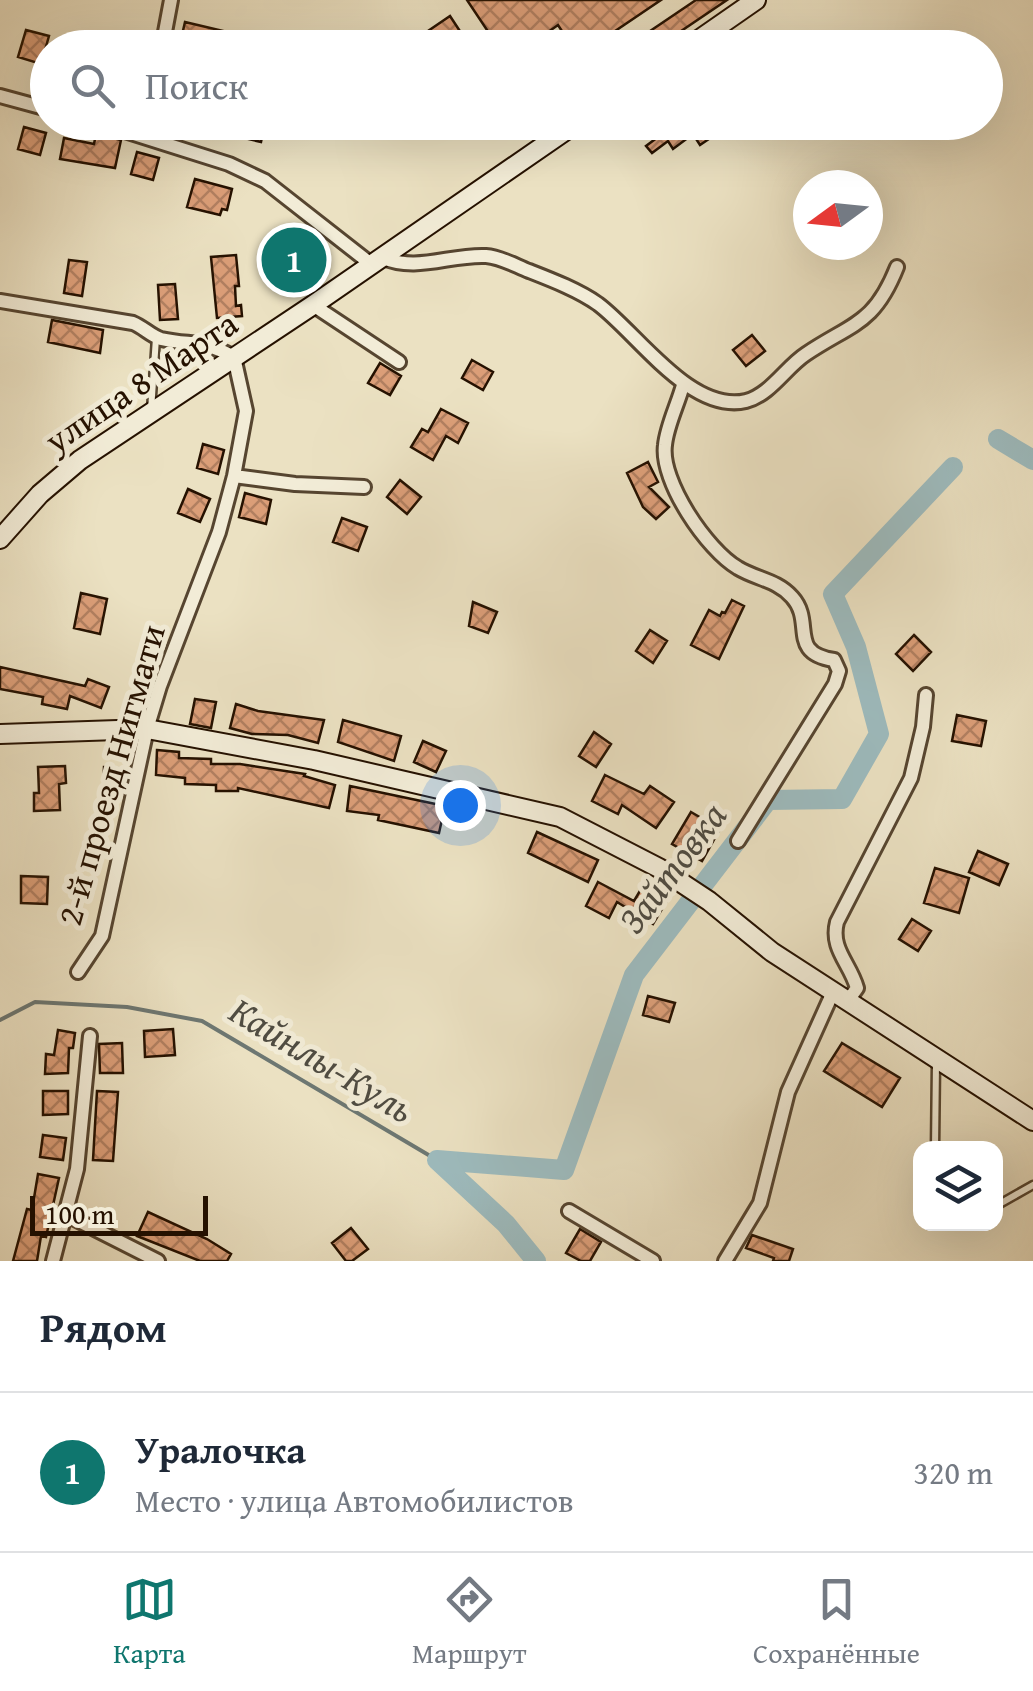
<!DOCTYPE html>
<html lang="ru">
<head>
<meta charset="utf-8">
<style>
  body { margin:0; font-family:"Gentium Book Plus",serif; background:#f6f6f7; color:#1f2937 }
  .controls { position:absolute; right:30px; bottom:30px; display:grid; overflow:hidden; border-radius:20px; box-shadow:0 10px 40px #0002 }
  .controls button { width:90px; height:90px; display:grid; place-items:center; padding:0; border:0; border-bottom:2px solid #e0e1e3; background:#fff; color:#1f2937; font:50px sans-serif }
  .compass { position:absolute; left:793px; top:170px; width:90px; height:90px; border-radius:50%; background:#fff; box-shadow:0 10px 40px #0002; rotate:255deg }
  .scale { position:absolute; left:30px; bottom:25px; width:178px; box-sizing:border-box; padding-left:10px; border:5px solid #251100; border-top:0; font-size:28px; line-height:35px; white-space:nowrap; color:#251100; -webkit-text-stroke:8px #f2ecd7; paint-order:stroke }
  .you { position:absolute; left:460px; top:805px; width:35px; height:35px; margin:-25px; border:8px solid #fff; border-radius:50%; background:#1a73e8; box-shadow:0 0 0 15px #1a73e833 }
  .badge { display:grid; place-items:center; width:65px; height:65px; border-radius:50%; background:#0f766e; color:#fff; font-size:32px; font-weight:700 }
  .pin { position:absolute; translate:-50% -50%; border:5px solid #fff; box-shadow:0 2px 10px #0006 }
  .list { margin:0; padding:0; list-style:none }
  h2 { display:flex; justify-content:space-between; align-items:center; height:130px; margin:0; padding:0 40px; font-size:42px }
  h2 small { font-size:32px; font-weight:400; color:#747a83 }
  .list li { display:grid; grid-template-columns:65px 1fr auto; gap:30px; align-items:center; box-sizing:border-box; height:160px; padding:0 40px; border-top:2px solid #e0e1e3 }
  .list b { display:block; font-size:38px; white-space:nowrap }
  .list p { margin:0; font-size:32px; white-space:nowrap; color:#747a83 }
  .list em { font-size:32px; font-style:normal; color:#747a83 }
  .icon { flex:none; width:55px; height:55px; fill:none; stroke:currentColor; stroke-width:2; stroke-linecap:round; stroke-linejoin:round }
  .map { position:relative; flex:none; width:1033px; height:1261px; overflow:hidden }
  .search { position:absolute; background:#fff; box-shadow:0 10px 40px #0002; left:30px; right:30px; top:30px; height:110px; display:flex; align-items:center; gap:25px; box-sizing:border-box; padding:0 35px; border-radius:55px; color:#747a83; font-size:38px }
  .sheet { height:290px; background:#fff }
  nav { display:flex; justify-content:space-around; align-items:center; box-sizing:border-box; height:140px; border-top:2px solid #e0e1e3; background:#fff; font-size:28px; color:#747a83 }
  nav a { display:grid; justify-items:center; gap:5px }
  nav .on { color:#0f766e }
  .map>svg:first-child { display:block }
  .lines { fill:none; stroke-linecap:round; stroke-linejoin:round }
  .stream { stroke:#6d7772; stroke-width:4 }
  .river { stroke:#9dbbbe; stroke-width:20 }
  .building { fill:url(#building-cross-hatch); stroke:#251100; stroke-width:2.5 }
  .lane-casing { stroke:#564530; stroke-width:11 }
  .street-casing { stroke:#564530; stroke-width:18 }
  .secondary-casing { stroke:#251100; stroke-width:22 }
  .lane { stroke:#f2ecd7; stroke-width:6 }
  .street { stroke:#f2ecd7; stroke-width:12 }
  .secondary { stroke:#f2ecd7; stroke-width:18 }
  .labels { text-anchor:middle; stroke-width:10; stroke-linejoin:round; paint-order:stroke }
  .street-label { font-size:35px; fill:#251100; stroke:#f2ecd7 }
  .water-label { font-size:38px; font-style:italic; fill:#4f4c42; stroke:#f2ecd7 }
</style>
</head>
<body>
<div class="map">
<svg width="1033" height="1261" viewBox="0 0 1033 1261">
  <defs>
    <pattern id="building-cross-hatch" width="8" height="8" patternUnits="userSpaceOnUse" patternTransform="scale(2.5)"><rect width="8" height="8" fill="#db9e78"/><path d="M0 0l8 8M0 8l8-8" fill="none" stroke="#b17f60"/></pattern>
  </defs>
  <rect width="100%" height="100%" fill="#ebe1c2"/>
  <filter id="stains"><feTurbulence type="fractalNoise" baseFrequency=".002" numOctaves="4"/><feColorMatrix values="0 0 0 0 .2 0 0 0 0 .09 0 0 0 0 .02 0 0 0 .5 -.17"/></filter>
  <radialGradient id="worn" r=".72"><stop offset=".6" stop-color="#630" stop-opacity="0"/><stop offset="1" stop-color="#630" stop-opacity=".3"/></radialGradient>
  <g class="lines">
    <path class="stream" d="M0,1020L35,1002L127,1007L202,1021L437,1160"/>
    <path class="river" d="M998,439L1033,460
      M536,1261L506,1224L437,1160L564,1170L634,975L768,800L842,799L879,734L856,647L833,594L953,467"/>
  </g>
  <path class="building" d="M467,0H661L590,48H573L558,25L541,37L548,48H499Z
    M696,0H727L656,48H625Z
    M450,16L471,48H403Z
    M185,22L278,44L277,48H179Z
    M26,30L49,36L41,64L18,57Z
    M193,122H265L261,142L192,126Z
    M691,122H746L730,134L725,128L700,145L693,134L673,149L668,141L652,153L646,146L674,125L678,131Z
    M24,127L46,133L40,155L18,149Z
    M96,134L121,140L115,168L60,159L64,138L94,144Z
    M137,152L159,158L153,180L131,174Z
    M195,179L232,189L227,210L222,209L220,215L187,207Z
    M295,240L314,257L292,280L274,262Z
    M236,255L239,286H235L236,306L241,305L242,316L217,318L211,257Z
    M69,260L87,262L82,296L64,293Z
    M175,284L178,319L160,320L158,285Z
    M52,320L103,330L100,353L48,342Z
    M752,335L765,351L746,366L733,350Z
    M472,360L493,372L483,390L462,378Z
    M380,363L401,376L390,395L368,383Z
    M441,409L468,423L458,443L446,436L433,460L411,447L422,429L428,432Z
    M203,444L224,450L218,474L197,468Z
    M648,462L658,482L649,487L669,507L656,519L643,507L627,473Z
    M400,480L421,497L407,514L387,497Z
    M188,489L210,499L200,522L178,513Z
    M245,493L271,500L266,524L239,517Z
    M342,518L367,527L358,551L333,542Z
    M81,593L107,599L100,634L74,628Z
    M732,600L744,606L719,659L691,645L709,610L720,616L722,612L725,613Z
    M473,602L497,612L488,633L469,626Z
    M650,630L667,641L653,663L636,651Z
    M914,635L931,652L913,671L896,654Z
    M0,667L85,686L88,679L109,687L101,708L70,696L67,709L42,704L43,697L0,689Z
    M195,699L216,702L211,728L190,724Z
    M236,704L258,711L324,720L318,743L288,735L252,734L230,728Z
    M957,715L986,721L981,746L952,741Z
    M343,720L401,736L394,761L338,742Z
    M594,732L611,744L596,767L579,756Z
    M423,741L446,751L436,772L414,762Z
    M157,750L179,752V758L211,759V764H240L305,774L304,776L335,785L329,808L238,788V791H216V785L185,784V778L156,775Z
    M65,766L66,783L59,784L60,810L34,811V793H39L38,767Z
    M104,767L128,769L122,795L103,793Z
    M605,775L644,794L650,786L674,802L656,828L622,805L618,814L592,801Z
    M350,786L445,806L439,833L378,820L379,815L347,811Z
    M691,812L720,829L702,861L672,844Z
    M537,832L598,860L588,882L528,853Z
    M978,851L1008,864L999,885L969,872Z
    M935,868L969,878L959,913L924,903Z
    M21,876L48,877L47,904L21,903Z
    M598,882L634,901L644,884L668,899L653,924L617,902L609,918L586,906Z
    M912,919L931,931L918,951L899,939Z
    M648,996L675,1003L669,1022L643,1015Z
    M173,1029L175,1055L145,1057L144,1031Z
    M58,1030L75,1033L73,1048H69L68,1073L45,1074L46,1054L54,1055Z
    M122,1043L123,1073H100L99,1044Z
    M842,1043L900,1078L882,1107L824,1071Z
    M43,1091H68V1114L43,1115Z
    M97,1091L118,1092L113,1161L93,1160Z
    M43,1135L66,1138L63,1160L40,1157Z
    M38,1174L59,1178L46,1237L41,1236L37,1261H13L27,1209L32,1210Z
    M148,1212L207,1239L231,1254L227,1261H200L137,1236Z
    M351,1228L368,1249L352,1261H346L332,1243Z
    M580,1229L601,1242L590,1261H581L566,1253Z
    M752,1235L793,1249L789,1261H773L774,1258L746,1248Z"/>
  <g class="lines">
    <defs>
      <path id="lane" d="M151,410L156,338
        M935,1148L936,1063
        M996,1206L1033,1185"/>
      <path id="street" d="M162,48L171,0
        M0,96L48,109
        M96,122L229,164L265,181L371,264
        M381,257C417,273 450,254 486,256C501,257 516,266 529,271C552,280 578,290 598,304C637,333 691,414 746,401C770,395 786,367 806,354C852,323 874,325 897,267
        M0,301L133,323C143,327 151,336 161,339C194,346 201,339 234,357L246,411L234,476L219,532L160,686L147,729L102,936L78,972
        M313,305L399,362
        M683,385C678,404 667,425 665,445C660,481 707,550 738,568C756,579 777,580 792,597C815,622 787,653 834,660L839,671L835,684L738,841
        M234,476L295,484L364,487
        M847,1002L857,988C850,963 830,949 837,922L911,778L923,727L926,695
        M569,1211L653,1261
        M65,1214L158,1261
        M53,1261L77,1169L90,1036
        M725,1261L760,1203L788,1092L833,992"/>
      <path id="secondary" d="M687,48L756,0
        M0,539L40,494L80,460L313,305L578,122
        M0,734L147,729L314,760L560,817L659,868L709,901L772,952L1033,1121"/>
    </defs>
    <use href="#lane" class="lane-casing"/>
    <use href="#street" class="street-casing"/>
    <use href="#secondary" class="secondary-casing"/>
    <use href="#lane" class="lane"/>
    <use href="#street" class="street"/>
    <use href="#secondary" class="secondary"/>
  </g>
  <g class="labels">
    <g class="street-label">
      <text transform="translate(141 382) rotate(-34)" y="12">улица 8 Марта</text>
      <text transform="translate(111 775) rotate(-74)" y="12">2-й проезд Нигмати</text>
    </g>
    <g class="water-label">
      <text transform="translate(672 868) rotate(-53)" y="13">Зайтовка</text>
      <text transform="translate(322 1060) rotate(31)" y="13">Кайнлы-Куль</text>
    </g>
  </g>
  <rect width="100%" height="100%" filter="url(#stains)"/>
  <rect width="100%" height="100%" fill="url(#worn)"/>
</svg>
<div class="controls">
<button><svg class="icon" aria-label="layers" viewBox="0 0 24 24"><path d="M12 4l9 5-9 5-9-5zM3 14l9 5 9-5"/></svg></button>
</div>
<svg class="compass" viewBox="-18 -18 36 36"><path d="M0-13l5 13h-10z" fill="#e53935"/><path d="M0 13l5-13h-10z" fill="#747a83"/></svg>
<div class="scale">100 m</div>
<div class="you"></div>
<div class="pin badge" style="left:294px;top:260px">1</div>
<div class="search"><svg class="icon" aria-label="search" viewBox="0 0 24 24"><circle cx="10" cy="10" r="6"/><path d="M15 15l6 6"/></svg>Поиск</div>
</div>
<section class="sheet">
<h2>Рядом<small></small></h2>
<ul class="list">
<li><span class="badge">1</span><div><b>Уралочка</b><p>Место · улица Автомобилистов</p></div><em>320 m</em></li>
</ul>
</section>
<nav>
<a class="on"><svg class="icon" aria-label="map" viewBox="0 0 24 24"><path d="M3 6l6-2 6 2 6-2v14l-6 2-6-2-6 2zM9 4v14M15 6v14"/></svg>Карта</a>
<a><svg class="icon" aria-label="directions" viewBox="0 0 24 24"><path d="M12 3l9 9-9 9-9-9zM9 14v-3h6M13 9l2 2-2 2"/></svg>Маршрут</a>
<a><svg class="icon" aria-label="saved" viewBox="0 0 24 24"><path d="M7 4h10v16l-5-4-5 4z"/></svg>Сохранённые</a>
</nav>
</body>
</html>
